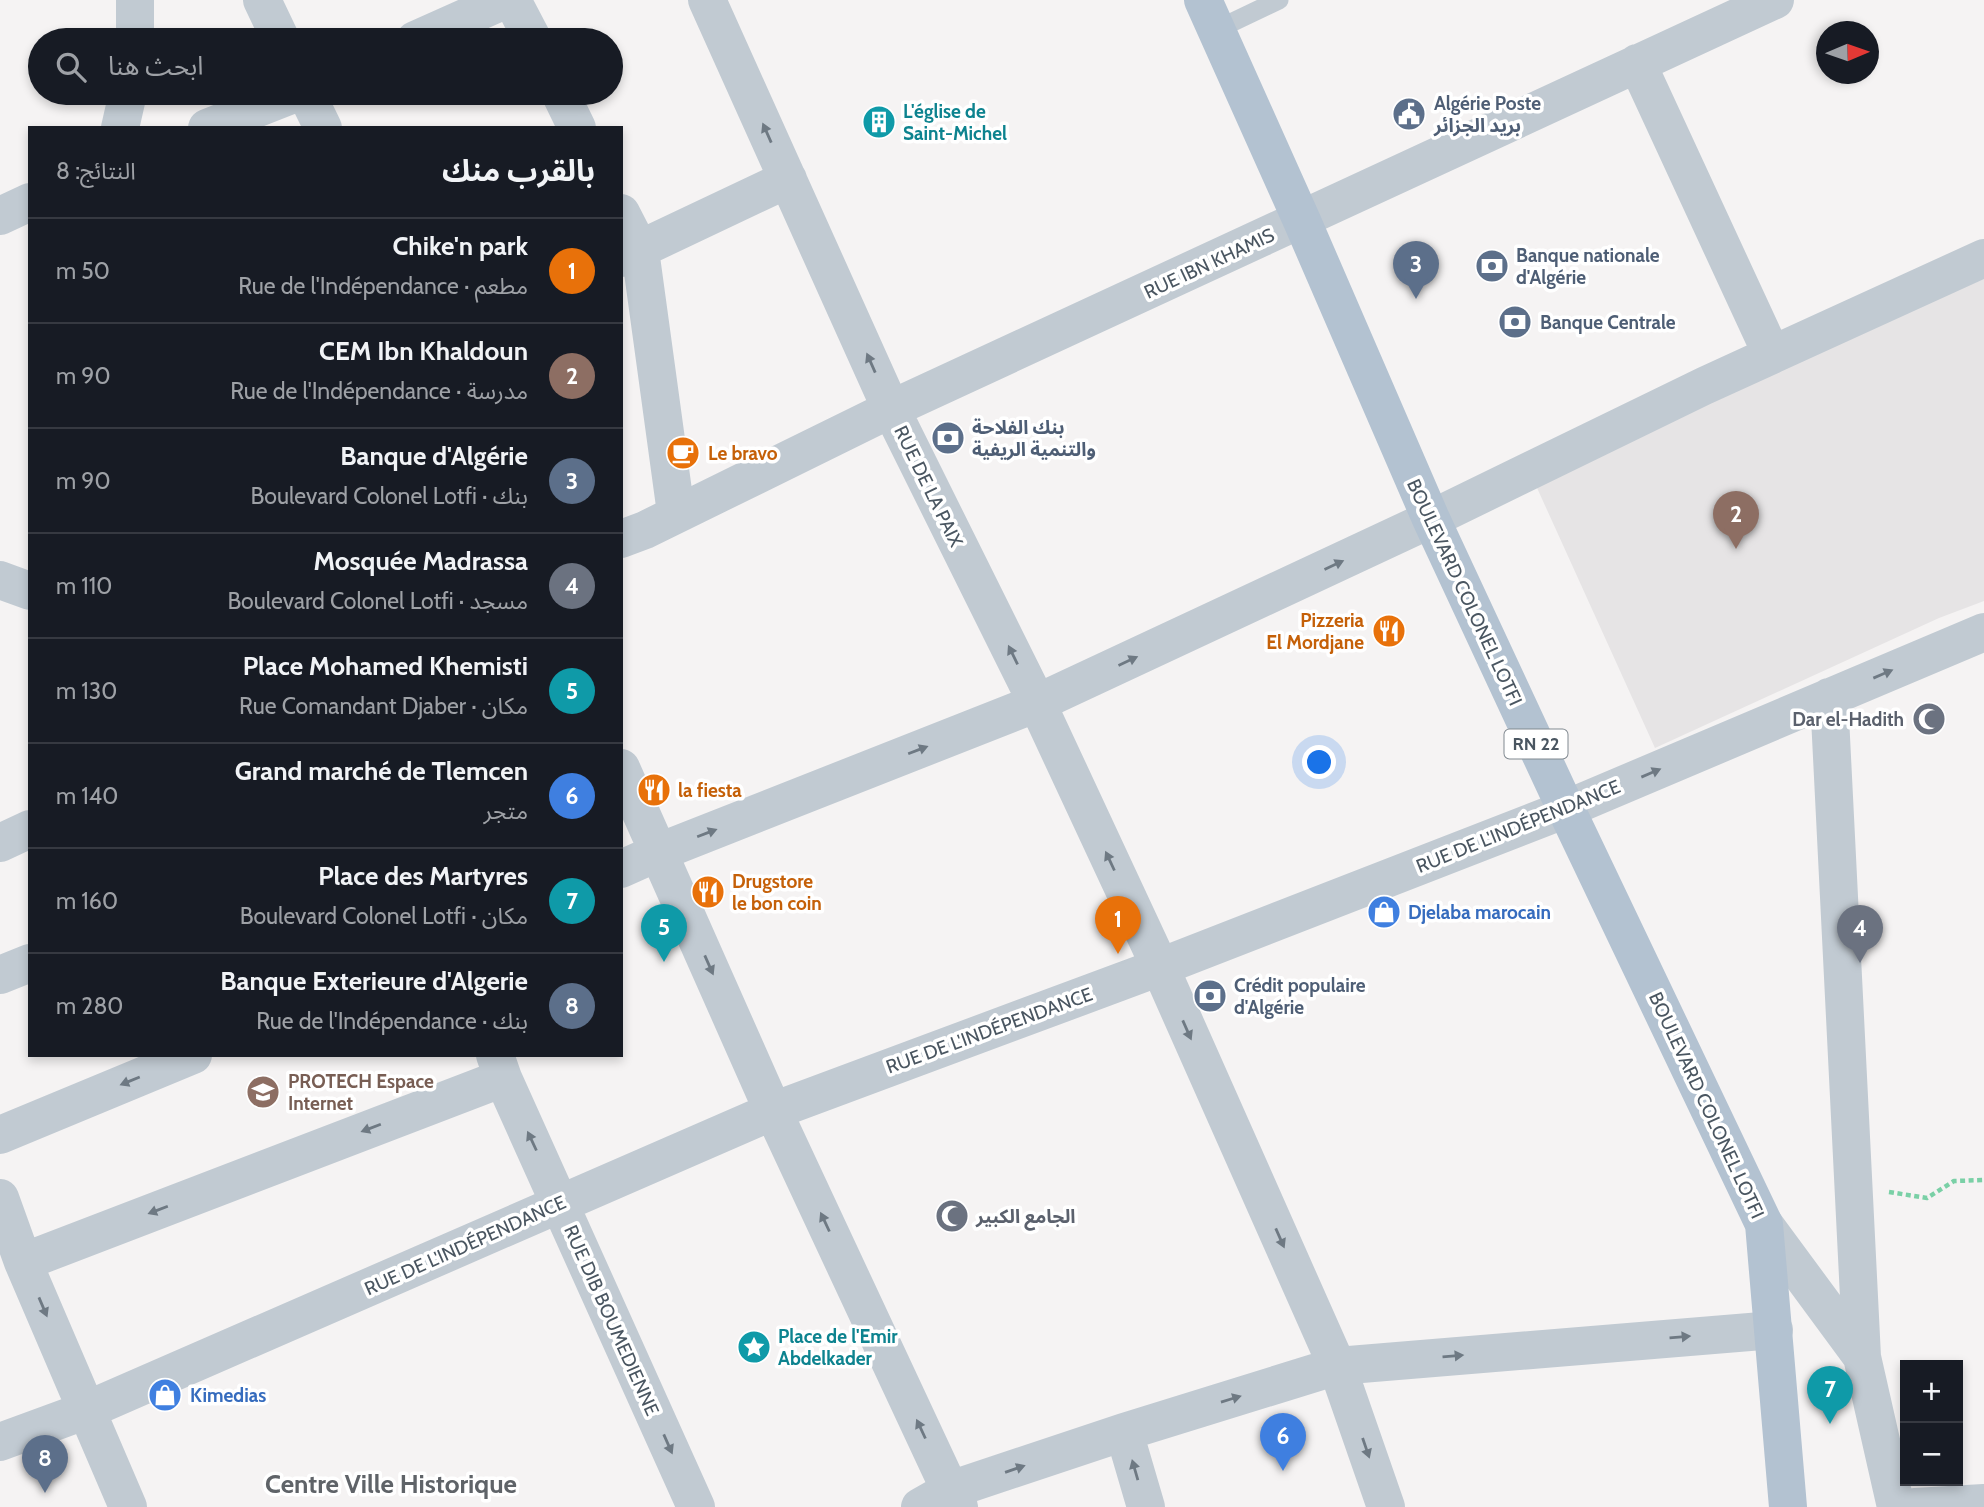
<!DOCTYPE html>
<html lang="ar">
<head>
<meta charset="utf-8">
<style>
  body { margin:0; font-family:Cabin,"Noto Sans Arabic",sans-serif; background:#242831; color:#f1f3f6; direction:rtl }
  .controls { position:absolute; right:21px; bottom:21px; display:grid; overflow:hidden; border-radius:0px; box-shadow:0 4px 10px #0003 }
  .controls button { width:63px; height:63px; display:grid; place-items:center; padding:0; border:0; border-bottom:2px solid #363941; background:#171b24; color:#f1f3f6; font:35px sans-serif }
  .compass { position:absolute; left:1816px; top:21px; width:63px; height:63px; border-radius:50%; background:#171b24; box-shadow:0 4px 10px #0003; rotate:88deg }
  .you { position:absolute; left:1320px; top:763px; width:24px; height:24px; margin:-18px; border:5px solid #fff; border-radius:50%; background:#1a73e8; box-shadow:0 0 0 10px #1a73e833 }
  .badge { display:grid; place-items:center; width:46px; height:46px; border-radius:50%; background:#8c9099; color:#fff; font-size:23px; font-weight:700 }
  .pin { position:absolute; translate:-50% -58px; filter:drop-shadow(0 2px 4px #0008) }
  .pin::after { content:''; position:absolute; top:37px; width:24px; height:21px; background:inherit; clip-path:polygon(0 0,100% 0,50% 100%) }
  .list { margin:0; padding:0; list-style:none }
  h2 { display:flex; justify-content:space-between; align-items:center; height:91px; margin:0; padding:0 28px; font-size:30px }
  h2 small { font-size:23px; font-weight:400; color:#9ea1a6 }
  .list li { display:grid; grid-template-columns:46px 1fr auto; gap:21px; align-items:center; box-sizing:border-box; height:105px; padding:0 28px; border-top:2px solid #363941 }
  .list b { display:block; font-size:26px; white-space:nowrap }
  .list p { margin:0; font-size:23px; white-space:nowrap; color:#9ea1a6 }
  .list em { font-size:23px; font-style:normal; color:#9ea1a6 }
  .icon { flex:none; width:38px; height:38px; fill:none; stroke:currentColor; stroke-width:2; stroke-linecap:round; stroke-linejoin:round }
  .map { position:relative; flex:none; width:1984px; height:1507px; overflow:hidden; direction:ltr }
  .search { position:absolute; background:#171b24; box-shadow:0 4px 10px #0003; left:28px; top:28px; width:595px; height:77px; display:flex; align-items:center; gap:18px; box-sizing:border-box; padding:0 24px; border-radius:38px; color:#9ea1a6; font-size:26px }
  .panel { position:absolute; background:#171b24; box-shadow:0 4px 10px #0003; left:28px; top:126px; width:595px; height:931px; border-radius:0px; direction:rtl }
  .map>svg:first-child { display:block }
  .education { fill:#e6e4e5 }
  .lines { fill:none; stroke-linecap:round; stroke-linejoin:round }
  .path { stroke:#7ad0a6; stroke-width:4.5; stroke-dasharray:5 3.5; stroke-linecap:butt }
  .service { stroke:#c1cad2; stroke-width:19 }
  .minor { stroke:#c1cad2; stroke-width:38 }
  .primary { stroke:#b3c2d1; stroke-width:38 }
  .oneway { fill:#6e7983 }
  .labels { text-anchor:middle; stroke-width:7; stroke-linejoin:round; paint-order:stroke }
  .shield { fill:#fff; stroke:#808990; stroke-width:2 }
  .shield-label { font-size:18px; font-weight:bold; fill:#4a5661 }
  .service-label { font-size:19px; font-weight:bold; fill:#4e5e75; stroke:#fff; text-anchor:start }
  .culture-label { font-size:19px; font-weight:bold; fill:#0d838f; stroke:#fff; text-anchor:start }
  .street-label { font-size:19px; fill:#4a5661; stroke:#fff }
  .food-label { font-size:19px; font-weight:bold; fill:#c56008; stroke:#fff; text-anchor:start }
  .worship-label { font-size:19px; font-weight:bold; fill:#5b616d; stroke:#fff; text-anchor:end }
  .shop-label { font-size:19px; font-weight:bold; fill:#366cbe; stroke:#fff; text-anchor:start }
  .education-label { font-size:19px; font-weight:bold; fill:#785e54; stroke:#fff; text-anchor:start }
  .district-label { font-size:26px; font-weight:bold; fill:#5f6368; stroke:#fff }
</style>
</head>
<body>
<div class="map">
<svg width="1984" height="1507" viewBox="0 0 1984 1507">
  <rect width="100%" height="100%" fill="#f5f3f3"/>
  <path class="education" d="M1984,274V601L1939,618L1655,748L1533,479Z"/>
  <g class="lines">
    <path class="path" d="M1889,1192L1927,1198L1954,1181L1984,1180"/>
    <path class="service" d="M1216,30L1279,0"/>
    <path class="minor" d="M262,0L281,40
      M512,0L533,40
      M707,0L891,409L1037,703L1160,967L1337,1366L1386,1507
      M135,40V0
      M415,40L505,0
      M1637,63L1772,355
      M306,93L323,128
      M560,93L577,128
      M120,128L128,93
      M207,128L296,93
      M621,213L640,250L676,513
      M0,216L30,202
      M621,258L788,179
      M621,539L645,530L891,409L1775,0
      M0,580L30,591
      M1829,697L1862,1357
      M621,768L773,1111L950,1490L959,1507
      M0,843L30,829
      M621,869L659,852L1037,703L1431,519L1704,386L1984,258
      M0,975L30,963
      M495,1055L503,1078L696,1507
      M0,1135L193,1055
      M0,1198L23,1262L128,1507
      M1764,1224L1862,1357L1896,1507
      M23,1262L503,1078
      M1124,1432L1146,1507
      M0,1442L87,1410L773,1111L1160,967L1566,809L1984,632
      M920,1507L950,1490L1124,1432L1337,1366L1774,1330
      M1915,1507L1984,1503"/>
    <path class="primary" d="M1203,0L1302,221L1431,519L1566,809L1764,1224L1788,1507"/>
  </g>
  <defs><path id="oneway-solid" d="M-6-.8H1V-3.2L6.5 0L1 3.2V.8H-6Z" transform="scale(1.75)"/></defs>
  <g class="oneway">
    <use href="#oneway-solid" transform="translate(767 133) rotate(-114)"/>
    <use href="#oneway-solid" transform="translate(871 363) rotate(-114)"/>
    <use href="#oneway-solid" transform="translate(1334 565) rotate(-25)"/>
    <use href="#oneway-solid" transform="translate(1013 655) rotate(-116)"/>
    <use href="#oneway-solid" transform="translate(1128 661) rotate(-25)"/>
    <use href="#oneway-solid" transform="translate(1883 674) rotate(-23)"/>
    <use href="#oneway-solid" transform="translate(918 750) rotate(-21)"/>
    <use href="#oneway-solid" transform="translate(1651 773) rotate(-23)"/>
    <use href="#oneway-solid" transform="translate(707 833) rotate(-21)"/>
    <use href="#oneway-solid" transform="translate(1110 861) rotate(-115)"/>
    <use href="#oneway-solid" transform="translate(709 965) rotate(66)"/>
    <use href="#oneway-solid" transform="translate(1187 1030) rotate(66)"/>
    <use href="#oneway-solid" transform="translate(130 1081) rotate(158)"/>
    <use href="#oneway-solid" transform="translate(371 1128) rotate(159)"/>
    <use href="#oneway-solid" transform="translate(532 1141) rotate(-115)"/>
    <use href="#oneway-solid" transform="translate(158 1210) rotate(159)"/>
    <use href="#oneway-solid" transform="translate(825 1222) rotate(-115)"/>
    <use href="#oneway-solid" transform="translate(1280 1238) rotate(66)"/>
    <use href="#oneway-solid" transform="translate(43 1307) rotate(67)"/>
    <use href="#oneway-solid" transform="translate(1680 1337) rotate(-5)"/>
    <use href="#oneway-solid" transform="translate(1453 1356) rotate(-5)"/>
    <use href="#oneway-solid" transform="translate(1231 1399) rotate(-17)"/>
    <use href="#oneway-solid" transform="translate(921 1429) rotate(-115)"/>
    <use href="#oneway-solid" transform="translate(668 1444) rotate(66)"/>
    <use href="#oneway-solid" transform="translate(1366 1448) rotate(71)"/>
    <use href="#oneway-solid" transform="translate(1015 1469) rotate(-19)"/>
    <use href="#oneway-solid" transform="translate(1135 1470) rotate(-106)"/>
  </g>
  <defs>
    <symbol id="civic-disc" viewBox="-11 -11 22 22"><circle r="9.5" fill="#5c6f8a" stroke="#fff"/><path d="M-.6-6.5H3V-4.5H.6V-3L4-1V1h2V6H-6V1h2V-1L-.6-3ZM-1.2 2.5V6h2.4V2.5Z" fill="#fff"/></symbol>
    <symbol id="building-disc" viewBox="-11 -11 22 22"><circle r="9.5" fill="#0f9aa8" stroke="#fff"/><path d="M-4-6H4V6H1V3H-1V6H-4ZM-2.5-4.3h1.7v1.8h-1.7ZM.8-4.3h1.7v1.8H.8ZM-2.5-1h1.7V.8h-1.7ZM.8-1h1.7V.8H.8Z" fill="#fff"/></symbol>
    <symbol id="bank-disc" viewBox="-11 -11 22 22"><circle r="9.5" fill="#5c6f8a" stroke="#fff"/><path d="M-6-4H6V4H-6ZM0-2.3a2.3 2.3 0 1 0 0 4.6a2.3 2.3 0 1 0 0-4.6Z" fill="#fff"/></symbol>
    <symbol id="cafe-disc" viewBox="-11 -11 22 22"><circle r="9.5" fill="#e8710a" stroke="#fff"/><path d="M-5.5-4.5H6V0H3Q3 3.5 0 3.5H-2.5Q-5.5 3.5-5.5 0ZM3-3.2v2h1.7v-2ZM-6 4.5H4V6H-6Z" fill="#fff"/></symbol>
    <symbol id="restaurant-disc" viewBox="-11 -11 22 22"><circle r="9.5" fill="#e8710a" stroke="#fff"/><path d="M-5-6h1v4h1v-4h1v4h1v-4h1v5L-1.5 .5V6h-2V.5L-5-1ZM5-6V6H3V1.5H1.5Q1.5-4 5-6Z" fill="#fff"/></symbol>
    <symbol id="mosque-disc" viewBox="-11 -11 22 22"><circle r="9.5" fill="#6b7280" stroke="#fff"/><path d="M3.5-4.9A6 6 0 1 0 3.5 4.9A5 5 0 1 1 3.5-4.9Z" fill="#fff"/></symbol>
    <symbol id="shop-disc" viewBox="-11 -11 22 22"><circle r="9.5" fill="#3f7fe0" stroke="#fff"/><path d="M-5-2.5h2.3a2.7 3.5 0 0 1 5.4 0H5L5.5 6h-11ZM-1.5-2.5h3a1.5 2.3 0 0 0-3 0Z" fill="#fff"/></symbol>
    <symbol id="university-disc" viewBox="-11 -11 22 22"><circle r="9.5" fill="#8d6e63" stroke="#fff"/><path d="M0-5L7-2L0 1L-7-2ZM-4 1L0 2.5L4 1V4Q0 6-4 4Z" fill="#fff"/></symbol>
    <symbol id="sight-disc" viewBox="-11 -11 22 22"><circle r="9.5" fill="#0f9aa8" stroke="#fff"/><path d="M0-6L1.8-2.2L6-1.7L2.9 1.2L3.7 5.4L0 3.3L-3.7 5.4L-2.9 1.2L-6-1.7L-1.8-2.2Z" fill="#fff"/></symbol>
  </defs>
  <g fill-rule="evenodd">
    <use href="#civic-disc" x="1390" y="95" width="38" height="38"/>
    <use href="#building-disc" x="860" y="103" width="38" height="38"/>
    <use href="#bank-disc" x="1473" y="247" width="38" height="38"/>
    <use href="#bank-disc" x="1496" y="303" width="38" height="38"/>
    <use href="#bank-disc" x="929" y="419" width="38" height="38"/>
    <use href="#cafe-disc" x="664" y="434" width="38" height="38"/>
    <use href="#restaurant-disc" x="1370" y="612" width="38" height="38"/>
    <use href="#mosque-disc" x="1910" y="700" width="38" height="38"/>
    <use href="#restaurant-disc" x="635" y="771" width="38" height="38"/>
    <use href="#restaurant-disc" x="689" y="873" width="38" height="38"/>
    <use href="#shop-disc" x="1365" y="893" width="38" height="38"/>
    <use href="#bank-disc" x="1191" y="977" width="38" height="38"/>
    <use href="#university-disc" x="244" y="1073" width="38" height="38"/>
    <use href="#mosque-disc" x="933" y="1197" width="38" height="38"/>
    <use href="#sight-disc" x="735" y="1328" width="38" height="38"/>
    <use href="#shop-disc" x="146" y="1376" width="38" height="38"/>
  </g>
  <g class="labels">
    <rect class="shield" x="1504.5" y="729.5" width="63" height="29" rx="5"/>
    <g class="shield-label">
      <text x="1536" y="750">RN 22</text>
    </g>
    <g class="service-label">
      <text x="1434" y="110">Algérie Poste<tspan x="1434" dy="22">بريد الجزائر</tspan></text>
      <text x="1516" y="262">Banque nationale<tspan x="1516" dy="22">d'Algérie</tspan></text>
      <text x="1540" y="329">Banque Centrale</text>
      <text x="972" y="434">بنك الفلاحة<tspan x="972" dy="22">والتنمية الريفية</tspan></text>
      <text x="1234" y="992">Crédit populaire<tspan x="1234" dy="22">d'Algérie</tspan></text>
    </g>
    <g class="culture-label">
      <text x="903" y="118">L'église de<tspan x="903" dy="22">Saint-Michel</tspan></text>
      <text x="778" y="1343">Place de l'Emir<tspan x="778" dy="22">Abdelkader</tspan></text>
    </g>
    <g class="street-label">
      <text transform="translate(1209 263) rotate(-25)" y="7">RUE IBN KHAMIS</text>
      <text transform="translate(929 486) rotate(64)" y="7">RUE DE LA PAIX</text>
      <text transform="translate(1465 592) rotate(65)" y="7">BOULEVARD COLONEL LOTFI</text>
      <text transform="translate(1518 826) rotate(-22)" y="7">RUE DE L'INDÉPENDANCE</text>
      <text transform="translate(989 1030) rotate(-20)" y="7">RUE DE L'INDÉPENDANCE</text>
      <text transform="translate(1707 1105) rotate(65)" y="7">BOULEVARD COLONEL LOTFI</text>
      <text transform="translate(465 1245) rotate(-24)" y="7">RUE DE L'INDÉPENDANCE</text>
      <text transform="translate(612 1320) rotate(66)" y="7">RUE DIB BOUMEDIENNE</text>
    </g>
    <g class="food-label">
      <text x="708" y="460">Le bravo</text>
      <text x="1364" y="627" text-anchor="end">Pizzeria<tspan x="1364" dy="22">El Mordjane</tspan></text>
      <text x="678" y="797">la fiesta</text>
      <text x="732" y="888">Drugstore<tspan x="732" dy="22">le bon coin</tspan></text>
    </g>
    <g class="worship-label">
      <text x="1904" y="726">Dar el-Hadith</text>
      <text x="976" y="1223" text-anchor="start">الجامع الكبير</text>
    </g>
    <g class="shop-label">
      <text x="1408" y="919">Djelaba marocain</text>
      <text x="190" y="1402">Kimedias</text>
    </g>
    <g class="education-label">
      <text x="288" y="1088">PROTECH Espace<tspan x="288" dy="22">Internet</tspan></text>
    </g>
    <g class="district-label">
      <text x="391" y="1493">Centre Ville Historique</text>
    </g>
  </g>
</svg>
<div class="controls">
<button>+</button>
<button>−</button>
</div>
<svg class="compass" viewBox="-18 -18 36 36"><path d="M0-13l5 13h-10z" fill="#e53935"/><path d="M0 13l5-13h-10z" fill="#9ea1a6"/></svg>
<div class="you"></div>
<div class="pin badge" style="left:1118px;top:954px;background:#e8710a">1</div>
<div class="pin badge" style="left:1736px;top:549px;background:#8d6e63">2</div>
<div class="pin badge" style="left:1416px;top:299px;background:#5c6f8a">3</div>
<div class="pin badge" style="left:1860px;top:963px;background:#6b7280">4</div>
<div class="pin badge" style="left:664px;top:962px;background:#0f9aa8">5</div>
<div class="pin badge" style="left:1283px;top:1471px;background:#3f7fe0">6</div>
<div class="pin badge" style="left:1830px;top:1424px;background:#0f9aa8">7</div>
<div class="pin badge" style="left:45px;top:1493px;background:#5c6f8a">8</div>
<div class="search"><svg class="icon" aria-label="search" viewBox="0 0 24 24"><circle cx="10" cy="10" r="6"/><path d="M15 15l6 6"/></svg>ابحث هنا</div>
<section class="panel">
<h2>بالقرب منك<small>النتائج: 8</small></h2>
<ul class="list">
<li><span class="badge" style="background:#e8710a">1</span><div><b>Chike'n park</b><p>مطعم · Rue de l'Indépendance</p></div><em>50 m</em></li>
<li><span class="badge" style="background:#8d6e63">2</span><div><b>CEM Ibn Khaldoun</b><p>مدرسة · Rue de l'Indépendance</p></div><em>90 m</em></li>
<li><span class="badge" style="background:#5c6f8a">3</span><div><b>Banque d'Algérie</b><p>بنك · Boulevard Colonel Lotfi</p></div><em>90 m</em></li>
<li><span class="badge" style="background:#6b7280">4</span><div><b>Mosquée Madrassa</b><p>مسجد · Boulevard Colonel Lotfi</p></div><em>110 m</em></li>
<li><span class="badge" style="background:#0f9aa8">5</span><div><b>Place Mohamed Khemisti</b><p>مكان · Rue Comandant Djaber</p></div><em>130 m</em></li>
<li><span class="badge" style="background:#3f7fe0">6</span><div><b>Grand marché de Tlemcen</b><p>متجر</p></div><em>140 m</em></li>
<li><span class="badge" style="background:#0f9aa8">7</span><div><b>Place des Martyres</b><p>مكان · Boulevard Colonel Lotfi</p></div><em>160 m</em></li>
<li><span class="badge" style="background:#5c6f8a">8</span><div><b>Banque Exterieure d'Algerie</b><p>بنك · Rue de l'Indépendance</p></div><em>280 m</em></li>
</ul>
</section>
</div>
</body>
</html>
